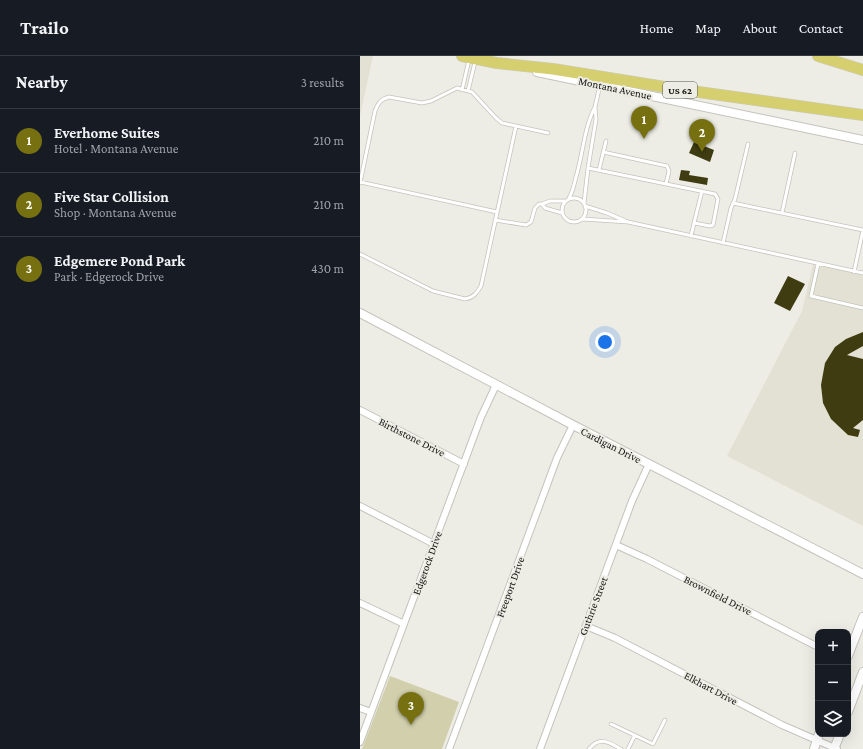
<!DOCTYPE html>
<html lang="en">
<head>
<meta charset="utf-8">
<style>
  body { margin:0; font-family:"Crimson Pro",serif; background:#20242c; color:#f1f3f6 }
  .controls { position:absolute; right:12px; bottom:12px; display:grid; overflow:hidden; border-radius:8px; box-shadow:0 4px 16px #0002 }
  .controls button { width:36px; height:36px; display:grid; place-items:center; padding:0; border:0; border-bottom:1px solid #363941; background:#171b24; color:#f1f3f6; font:20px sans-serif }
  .you { position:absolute; left:245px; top:286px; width:14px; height:14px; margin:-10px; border:3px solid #fff; border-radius:50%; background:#1a73e8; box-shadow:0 0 0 6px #1a73e833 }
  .badge { display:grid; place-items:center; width:26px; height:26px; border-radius:50%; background:#777011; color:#fff; font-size:13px; font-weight:700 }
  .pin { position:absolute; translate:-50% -33px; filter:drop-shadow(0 1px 2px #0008) }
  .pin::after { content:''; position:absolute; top:21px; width:14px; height:12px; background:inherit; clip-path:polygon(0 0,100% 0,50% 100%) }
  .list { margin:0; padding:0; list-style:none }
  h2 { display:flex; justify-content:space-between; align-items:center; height:52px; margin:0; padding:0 16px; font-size:17px }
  h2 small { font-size:13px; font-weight:400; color:#9ea1a6 }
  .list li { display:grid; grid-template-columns:26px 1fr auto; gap:12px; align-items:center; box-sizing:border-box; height:64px; padding:0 16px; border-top:1px solid #363941 }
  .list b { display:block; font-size:15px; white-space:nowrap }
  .list p { margin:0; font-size:13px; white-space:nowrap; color:#9ea1a6 }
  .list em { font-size:13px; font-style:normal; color:#9ea1a6 }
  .icon { flex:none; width:22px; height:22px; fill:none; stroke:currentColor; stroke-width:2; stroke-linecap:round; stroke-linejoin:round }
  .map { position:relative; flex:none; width:503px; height:693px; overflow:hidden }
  header { display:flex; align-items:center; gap:24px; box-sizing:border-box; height:56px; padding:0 20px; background:#171b24; border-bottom:1px solid #363941 }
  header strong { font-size:19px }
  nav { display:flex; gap:22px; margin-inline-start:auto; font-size:14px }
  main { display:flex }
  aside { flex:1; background:#171b24 }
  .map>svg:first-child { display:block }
  .built { fill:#e2e1d3 }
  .green { fill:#d2d0ac }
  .building { fill:#403c12 }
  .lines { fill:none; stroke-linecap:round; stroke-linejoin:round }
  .lane-casing { stroke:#c4c3bc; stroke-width:4.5 }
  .street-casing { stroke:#c4c3bc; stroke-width:8 }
  .secondary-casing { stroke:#c4c3bc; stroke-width:10 }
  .highway-casing { stroke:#cbcbcb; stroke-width:12 }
  .lane { stroke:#fff; stroke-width:3 }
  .street { stroke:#fff; stroke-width:6 }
  .secondary { stroke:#fff; stroke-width:8 }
  .highway { stroke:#d6cf6f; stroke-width:11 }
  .labels { text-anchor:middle; stroke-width:4; stroke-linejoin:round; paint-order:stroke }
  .shield { fill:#edede6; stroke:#555551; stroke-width:1 }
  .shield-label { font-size:10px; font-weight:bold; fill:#141411 }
  .street-label { font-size:11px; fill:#141411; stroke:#edede6 }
</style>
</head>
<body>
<header>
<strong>Trailo</strong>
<nav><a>Home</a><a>Map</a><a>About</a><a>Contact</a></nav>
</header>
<main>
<aside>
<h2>Nearby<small>3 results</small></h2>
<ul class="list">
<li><span class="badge">1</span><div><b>Everhome Suites</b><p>Hotel · Montana Avenue</p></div><em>210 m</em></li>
<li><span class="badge">2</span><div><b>Five Star Collision</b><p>Shop · Montana Avenue</p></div><em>210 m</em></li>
<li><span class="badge">3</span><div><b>Edgemere Pond Park</b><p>Park · Edgerock Drive</p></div><em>430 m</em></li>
</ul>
</aside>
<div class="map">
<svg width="503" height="693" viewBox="0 0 503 693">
  <rect width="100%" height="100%" fill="#edede6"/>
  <path class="built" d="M0,0H13L0,60Z
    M453,208L503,219V470L367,400L442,255Z"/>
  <path class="green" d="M30,620L99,646L82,693H2Z"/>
  <path class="building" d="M334,86L354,94L350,106L329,97Z
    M321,114L330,115L329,119L348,122L347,129L319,124Z
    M428,220L445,228L430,255L414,247Z
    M503,276V290L487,299L503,303V364L493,372L500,374L498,381L488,379L471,363L463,347L461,329L465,307L475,291L486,283Z"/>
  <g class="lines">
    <defs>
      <path id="lane" d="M102,34L109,4
        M108,35L115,6
        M235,51L240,29
        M243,96L307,110L309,115L306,128
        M228,112L355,138L358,143L353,169L350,170L334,167L331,180
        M239,114L246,85
        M0,126L137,156
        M0,127L15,55C18,47 21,43 29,41L62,47L71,45L97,32L112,36L136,62L142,67L188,77
        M202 154a12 12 0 1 1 24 0a12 12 0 1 1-24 0Z
        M209,142C213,136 214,128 216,121C223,98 224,72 235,51L236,63L228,112L224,147
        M373,147L503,174
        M202,157L185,152L182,148L190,145H205
        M422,157L435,97
        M222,163L268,166L247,157L225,150
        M135,164L166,169L171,166L175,152L179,148H182
        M268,166L503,217
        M334,167L342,135
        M363,187L371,152L375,143L388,88
        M0,198L73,235L105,243C113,242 117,237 121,230L156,70
        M458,208L451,240L503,252
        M494,216L503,174
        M251,668L293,688L305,664
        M229,693C240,680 248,686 261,693
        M268,693L275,679"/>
      <path id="street" d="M0,354L104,408
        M0,450L74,488
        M256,489L287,503L458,591
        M0,547L44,568
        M226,570L255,582L422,669L477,693
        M0,652L11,656
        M0,686L121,361L136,329
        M89,693L197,402L213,369
        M180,693L272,445L289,408"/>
      <path id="secondary" d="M177,16L503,84
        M0,257L213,369L503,518
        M488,600L503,561
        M488,656L503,616
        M454,693L459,678
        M474,693L480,678"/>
      <path id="highway" d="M102,0L137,7L193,13L317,33L503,59
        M458,0L503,14"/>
    </defs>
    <use href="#lane" class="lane-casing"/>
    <use href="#street" class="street-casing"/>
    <use href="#secondary" class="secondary-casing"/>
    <use href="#highway" class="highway-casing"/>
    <use href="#lane" class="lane"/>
    <use href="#street" class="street"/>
    <use href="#secondary" class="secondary"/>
    <use href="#highway" class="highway"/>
  </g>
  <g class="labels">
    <rect class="shield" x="303" y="26" width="34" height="16" rx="3"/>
    <g class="shield-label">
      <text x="320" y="38">US 62</text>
    </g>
    <g class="street-label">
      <text transform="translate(255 32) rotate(12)" y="4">Montana Avenue</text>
      <text transform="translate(52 381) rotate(27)" y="4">Birthstone Drive</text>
      <text transform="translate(251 389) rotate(27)" y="4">Cardigan Drive</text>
      <text transform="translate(67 507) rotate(-70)" y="4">Edgerock Drive</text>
      <text transform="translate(150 531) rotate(-70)" y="4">Freeport Drive</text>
      <text transform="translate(358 539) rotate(27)" y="4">Brownfield Drive</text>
      <text transform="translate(233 550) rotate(-69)" y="4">Guthrie Street</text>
      <text transform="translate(351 632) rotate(28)" y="4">Elkhart Drive</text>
    </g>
  </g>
</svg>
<div class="controls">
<button>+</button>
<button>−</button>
<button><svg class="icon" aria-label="layers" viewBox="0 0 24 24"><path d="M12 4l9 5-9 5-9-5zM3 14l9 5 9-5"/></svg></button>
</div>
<div class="you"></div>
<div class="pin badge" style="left:284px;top:83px">1</div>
<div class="pin badge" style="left:342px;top:96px">2</div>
<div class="pin badge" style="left:51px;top:669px">3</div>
</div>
</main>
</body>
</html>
